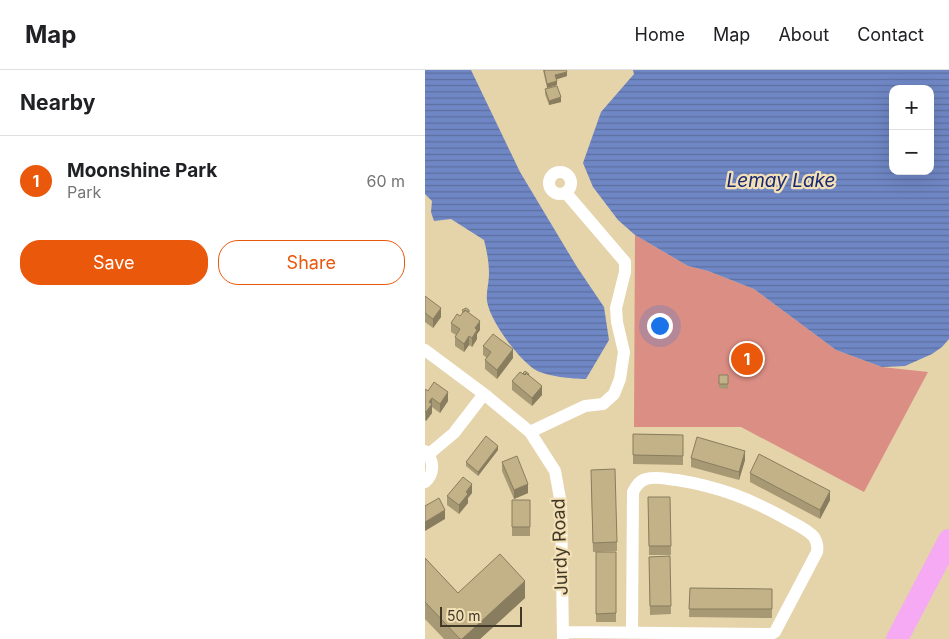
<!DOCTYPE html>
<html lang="en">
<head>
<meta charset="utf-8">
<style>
  body { margin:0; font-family:Inter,sans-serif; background:#f6f6f6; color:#202124 }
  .controls { position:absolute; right:15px; top:15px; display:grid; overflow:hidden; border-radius:10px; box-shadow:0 5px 20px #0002 }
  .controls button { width:45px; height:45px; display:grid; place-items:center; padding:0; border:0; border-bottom:1px solid #e0e0e0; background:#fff; color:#202124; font:25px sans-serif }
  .scale { position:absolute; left:15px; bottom:12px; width:82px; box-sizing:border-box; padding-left:5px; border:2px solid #403928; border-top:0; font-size:14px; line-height:18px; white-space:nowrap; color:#403928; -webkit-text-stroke:4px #f3e0b6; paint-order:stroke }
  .you { position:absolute; left:234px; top:255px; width:18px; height:18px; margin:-12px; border:4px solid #fff; border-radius:50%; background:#1a73e8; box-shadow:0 0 0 8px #1a73e833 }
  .badge { display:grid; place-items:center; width:32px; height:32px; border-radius:50%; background:#ea580c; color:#fff; font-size:16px; font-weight:700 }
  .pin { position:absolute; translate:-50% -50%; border:2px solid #fff; box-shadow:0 1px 5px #0006 }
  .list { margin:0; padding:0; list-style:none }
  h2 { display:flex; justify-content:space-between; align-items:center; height:65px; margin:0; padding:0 20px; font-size:21px }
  h2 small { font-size:16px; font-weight:400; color:#757577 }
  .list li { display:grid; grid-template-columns:32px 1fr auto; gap:15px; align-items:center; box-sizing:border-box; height:90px; padding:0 20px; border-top:1px solid #e0e0e0 }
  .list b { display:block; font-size:19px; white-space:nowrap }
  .list p { margin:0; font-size:16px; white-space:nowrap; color:#757577 }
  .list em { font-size:16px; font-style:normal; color:#757577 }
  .actions { display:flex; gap:10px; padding:15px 20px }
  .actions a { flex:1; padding:11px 0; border:1px solid #ea580c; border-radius:20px; text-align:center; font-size:18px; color:#ea580c }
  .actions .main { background:#ea580c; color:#fff }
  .map { position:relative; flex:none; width:524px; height:569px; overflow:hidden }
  header { display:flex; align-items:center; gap:30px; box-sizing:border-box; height:70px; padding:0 25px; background:#fff; border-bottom:1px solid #e0e0e0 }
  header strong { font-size:24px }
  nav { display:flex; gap:28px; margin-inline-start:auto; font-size:18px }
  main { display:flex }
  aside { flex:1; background:#fff }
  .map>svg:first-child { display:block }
  .green { fill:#db8e84 }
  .water { fill:url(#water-rules); fill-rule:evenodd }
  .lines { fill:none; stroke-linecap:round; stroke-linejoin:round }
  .minor { stroke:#fff; stroke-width:12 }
  .motorway { stroke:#f6aaf4; stroke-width:22 }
  .wall { fill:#a89975 }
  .shaded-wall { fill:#887d5f }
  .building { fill:#c3b288; stroke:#887d5f }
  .labels { text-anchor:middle; stroke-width:4.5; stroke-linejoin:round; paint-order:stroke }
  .street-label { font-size:18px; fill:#403928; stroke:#f3e0b6 }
  .water-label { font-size:19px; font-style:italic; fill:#172972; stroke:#f3e0b6 }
</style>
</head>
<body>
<header>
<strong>Map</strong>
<nav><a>Home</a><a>Map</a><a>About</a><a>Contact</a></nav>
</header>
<main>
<aside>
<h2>Nearby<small></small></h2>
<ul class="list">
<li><span class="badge">1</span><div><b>Moonshine Park</b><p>Park</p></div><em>60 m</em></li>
</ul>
<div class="actions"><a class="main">Save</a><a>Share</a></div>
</aside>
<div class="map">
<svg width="524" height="569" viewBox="0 0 524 569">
  <defs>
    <pattern id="water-rules" width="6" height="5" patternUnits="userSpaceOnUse" patternTransform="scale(1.25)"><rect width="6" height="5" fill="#6f87c5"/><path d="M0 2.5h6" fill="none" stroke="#5d6fa0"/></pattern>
  </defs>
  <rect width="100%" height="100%" fill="#e5d3a9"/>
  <path class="green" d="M210,165L263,196L283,201L329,219L411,280L457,297L503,302L439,422L316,357H209Z"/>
  <path class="water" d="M0,0H46L95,102L152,197L179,237L184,270L161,309C148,309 119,306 109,299C92,287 65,251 62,231C61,222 64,213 64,204C64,193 62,181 59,170L26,149L9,151L6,142L7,131L0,124Z
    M208,0H524V269L517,277L507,284L480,296L457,297L411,280L329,219L283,201L263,196L210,165L193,150L168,117L158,93L176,42L209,4ZM468,19H505V101H468Z"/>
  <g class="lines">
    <path class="minor" d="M124 113a11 11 0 1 1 22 0a11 11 0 1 1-22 0Z
      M0,280L59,324L105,362L130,401L136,434L138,569
      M105,362L160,336L178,334L189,324L195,309L199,282L192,252L191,238L200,202V192L141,123
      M0,381C9,389 10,404 0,412
      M4,384L29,363L59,324
      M138,562L346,564L350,562L392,482C393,477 392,472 389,467C383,460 372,455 363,450C326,429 295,417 252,410C241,409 231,406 221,409C214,411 211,416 208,422L207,563"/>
    <path class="motorway" d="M472,569L524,470"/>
  </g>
  <path class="wall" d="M118,0H141L142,6L131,9L132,15L122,18Z
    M120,19L136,32L124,35L120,24Z
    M0,226L16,247L8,258L0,252Z
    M37,240L44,243L55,260L52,264V269L47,277L44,275L39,282L30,276V267L31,265L26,262V253L35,246L37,244Z
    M58,276L88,288L72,309L60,299V290L62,288L58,285Z
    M104,305L117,325L107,336L87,320V311Z
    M294,305H303V319L294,318Z
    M0,319L23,331L15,343L7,337V343L1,351L0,350Z
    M208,364L258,365V395L208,394Z
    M73,380L53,406L41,396V392Z
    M266,388L320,390L314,410L266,397Z
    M77,392L103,423L89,429L77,401Z
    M325,403L405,430L395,449L325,412Z
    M166,409L192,472V481L168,482Z
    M47,423L43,428V433L34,444L22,435V426Z
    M223,427H245L246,485H224Z
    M87,430H105V466H87Z
    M171,482H191V552H171Z
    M245,486L246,544L225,545L224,487Z
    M0,488L33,523L100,528L55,569H19L0,549Z
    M265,518L347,519V548L264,547Z"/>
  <path class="shaded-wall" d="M142,2V6L130,10V5Z
    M132,11V15L122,18V14Z
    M136,27V32L124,35V31Z
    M16,238V247L8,258V249Z
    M55,251V260L52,264V269L47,277V268L50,258Z
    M44,266V275L39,282V274Z
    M88,279V288L72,309V300Z
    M117,316V325L107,336V328Z
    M23,322V331L15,343V334Z
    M7,328V343L1,351V342L4,332Z
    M73,376V380L53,406V402Z
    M320,381V390L314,410V402Z
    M47,414V423L43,428V433L34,444V435L41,422Z
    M103,414V423L89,429V420Z
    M405,421V430L395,449V440Z
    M20,440V449L0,461V452Z
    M100,511V528L55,569H37Z"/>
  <path class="building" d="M119,0H141L142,2L130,5L132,11L122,14Z
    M132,16L136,27L124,31L120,19Z
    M0,226L16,238L8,249L0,243Z
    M41,238L44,240V242L40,240L39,242L37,240Z
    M40,240L55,251L50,258L52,260L47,268L44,266L39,274L30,267L35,259L26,253L32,244L35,246Z
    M68,264L88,279L72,300L60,290L66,282L58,276Z
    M100,301L104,304L103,305L101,303L100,305L98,303Z
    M95,302L100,305L101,303L117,316L107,328L87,311Z
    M294,305H303V314H294Z
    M9,312L23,322L15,334L7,328L4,332L7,334L1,342H0V319L3,321Z
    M208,364L258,365V386L208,385Z
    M61,366L73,376L53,402L41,392Z
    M272,367L320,381L314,402L266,388Z
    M334,384L405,421L395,440L325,403Z
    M92,386L103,414L89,420L77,392Z
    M190,399L192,472L168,473L166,400Z
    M38,407L47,414L41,422L43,424L34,435L22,426Z
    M223,427H245L246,476H224Z
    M14,428L20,440L0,452V435V436Z
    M87,430H105V457H87Z
    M171,482H191V543L171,544Z
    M75,484L100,511L37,569H35L0,532V488L33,523Z
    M245,486L246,536H225L224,487Z
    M265,518L347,519V539H264Z"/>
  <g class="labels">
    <g class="street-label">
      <text transform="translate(135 477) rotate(-92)" y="6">Jurdy Road</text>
    </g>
    <g class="water-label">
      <text x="356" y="117">Lemay Lake</text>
    </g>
  </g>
</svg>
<div class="controls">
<button>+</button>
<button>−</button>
</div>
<div class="scale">50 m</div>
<div class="you"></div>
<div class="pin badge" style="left:322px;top:289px">1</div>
</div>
</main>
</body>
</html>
